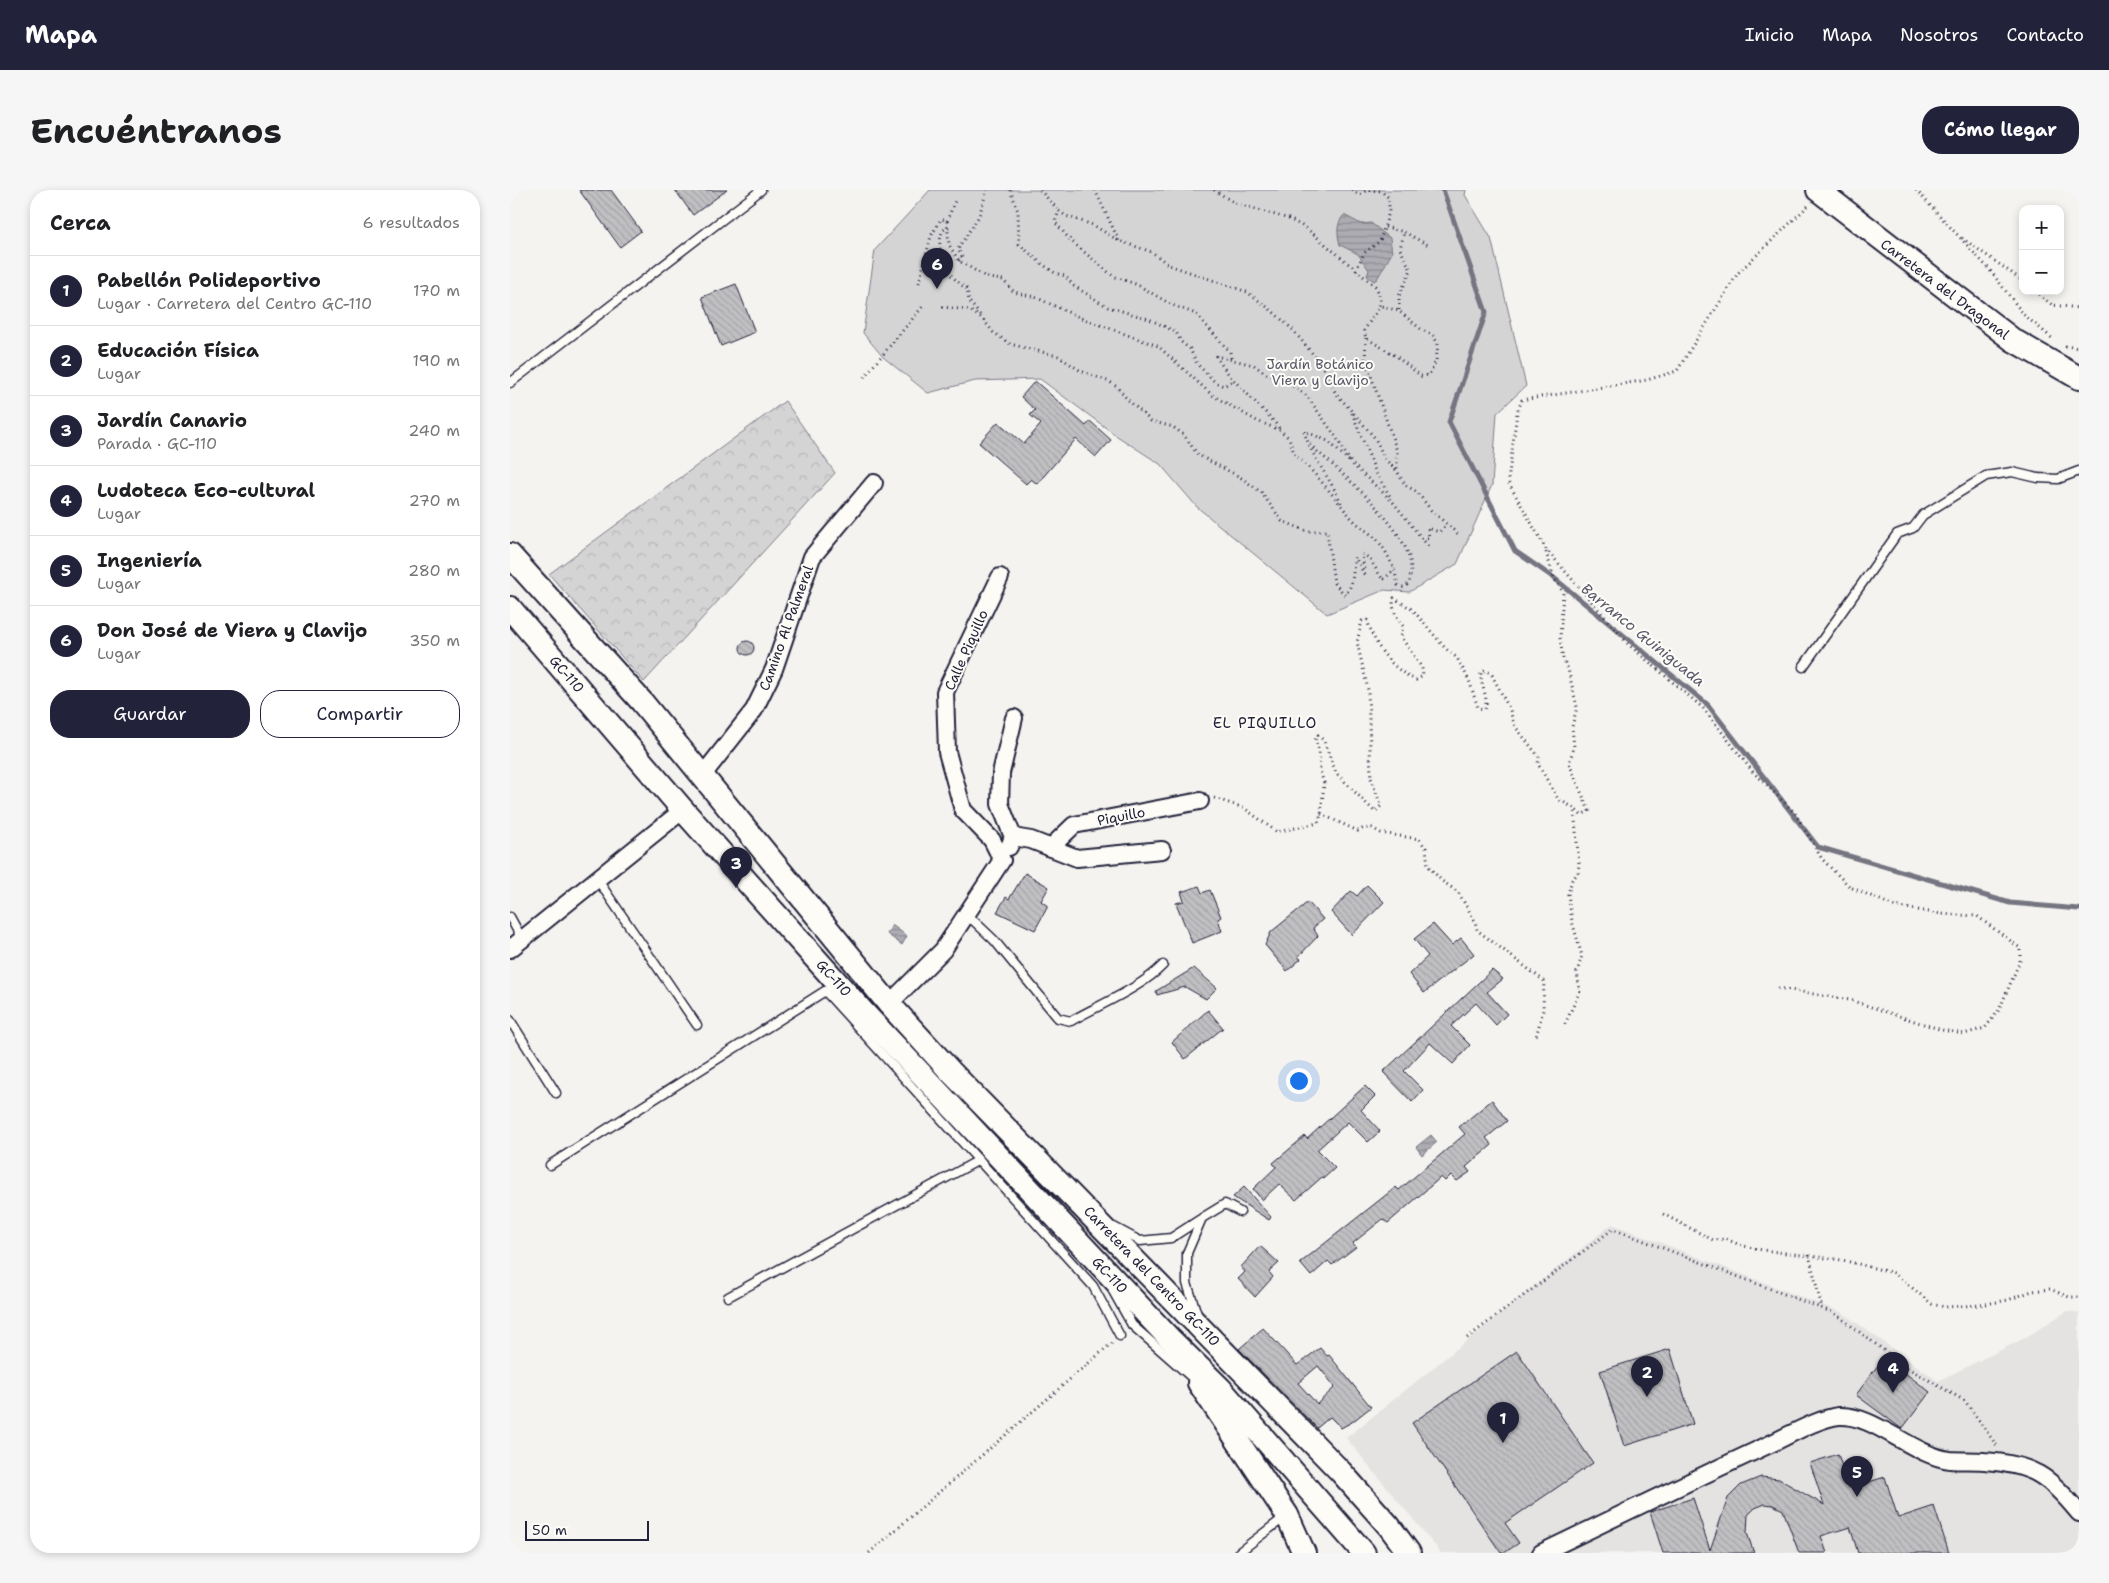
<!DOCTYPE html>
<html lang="es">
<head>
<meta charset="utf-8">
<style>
  body { margin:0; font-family:"Shantell Sans",sans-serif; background:#f6f6f6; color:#202124 }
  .controls { position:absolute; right:15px; top:15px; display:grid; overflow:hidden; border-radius:10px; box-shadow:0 2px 8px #0003 }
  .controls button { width:45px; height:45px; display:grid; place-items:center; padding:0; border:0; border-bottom:1px solid #e0e0e0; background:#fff; color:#202124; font:25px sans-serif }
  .scale { position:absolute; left:15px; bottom:12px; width:124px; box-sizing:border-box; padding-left:5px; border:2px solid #22223b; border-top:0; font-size:14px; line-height:18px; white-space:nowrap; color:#22223b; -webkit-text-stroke:4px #fdfcf7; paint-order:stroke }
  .you { position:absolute; left:788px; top:890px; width:18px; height:18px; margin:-12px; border:4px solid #fff; border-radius:50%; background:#1a73e8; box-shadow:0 0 0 8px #1a73e833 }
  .badge { display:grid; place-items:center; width:32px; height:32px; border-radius:50%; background:#22223b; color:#fff; font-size:16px; font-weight:700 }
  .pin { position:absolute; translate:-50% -41px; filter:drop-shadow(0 1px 2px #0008) }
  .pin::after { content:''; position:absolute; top:26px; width:18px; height:15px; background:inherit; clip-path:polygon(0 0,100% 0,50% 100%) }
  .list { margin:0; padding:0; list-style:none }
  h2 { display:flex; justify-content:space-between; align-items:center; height:65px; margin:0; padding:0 20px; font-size:21px }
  h2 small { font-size:16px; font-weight:400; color:#757577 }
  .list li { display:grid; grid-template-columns:32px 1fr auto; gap:15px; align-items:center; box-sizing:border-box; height:70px; padding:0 20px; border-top:1px solid #e0e0e0 }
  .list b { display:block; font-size:19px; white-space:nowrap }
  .list p { margin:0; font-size:16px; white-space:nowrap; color:#757577 }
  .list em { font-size:16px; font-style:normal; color:#757577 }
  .actions { display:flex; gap:10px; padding:15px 20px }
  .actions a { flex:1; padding:11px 0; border:1px solid #22223b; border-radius:20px; text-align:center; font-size:18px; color:#22223b }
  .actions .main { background:#22223b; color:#fff }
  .map { position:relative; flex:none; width:1569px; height:1363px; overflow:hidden; border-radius:20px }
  header { display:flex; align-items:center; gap:30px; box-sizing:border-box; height:70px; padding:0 25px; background:#22223b; color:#fff }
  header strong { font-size:24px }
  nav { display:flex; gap:28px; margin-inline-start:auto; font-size:18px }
  .intro { display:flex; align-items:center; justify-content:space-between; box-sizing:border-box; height:120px; padding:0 30px }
  h1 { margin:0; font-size:35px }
  .button { padding:12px 22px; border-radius:20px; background:#22223b; color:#fff; font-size:18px; font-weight:700 }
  main { display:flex; gap:30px; padding:0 30px }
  aside { flex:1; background:#fff; border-radius:20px; box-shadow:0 2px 8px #0003 }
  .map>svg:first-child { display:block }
  .built { fill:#e4e3e2 }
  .green { fill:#d5d4d5; stroke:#7c7b88 }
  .forest { fill:url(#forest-crowns); stroke:#7c7b88 }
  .water { fill:url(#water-rules); stroke:#757582 }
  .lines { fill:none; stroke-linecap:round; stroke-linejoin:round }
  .stream { stroke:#757582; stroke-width:5 }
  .building { fill:url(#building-back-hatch); stroke:#22223b; fill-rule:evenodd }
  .service-casing { stroke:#22223b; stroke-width:11 }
  .minor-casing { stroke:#22223b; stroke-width:20 }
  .secondary-casing { stroke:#22223b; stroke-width:26 }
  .path { stroke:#22223b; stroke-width:3; stroke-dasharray:1 4; stroke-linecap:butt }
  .service { stroke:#fdfcf7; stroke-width:8 }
  .minor { stroke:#fdfcf7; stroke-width:16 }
  .secondary { stroke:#fdfcf7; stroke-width:22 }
  .labels { text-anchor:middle; stroke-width:4; stroke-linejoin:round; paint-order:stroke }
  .street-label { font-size:14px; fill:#22223b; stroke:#fdfcf7 }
  .park-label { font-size:14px; fill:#585769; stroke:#fdfcf7 }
  .water-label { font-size:15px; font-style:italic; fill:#59596b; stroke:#fdfcf7 }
  .neighbourhood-label { font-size:15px; letter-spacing:1px; fill:#22223b; stroke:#fdfcf7 }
</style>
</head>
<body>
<header>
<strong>Mapa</strong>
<nav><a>Inicio</a><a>Mapa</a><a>Nosotros</a><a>Contacto</a></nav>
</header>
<div class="intro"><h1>Encuéntranos</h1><a class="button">Cómo llegar</a></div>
<main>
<aside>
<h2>Cerca<small>6 resultados</small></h2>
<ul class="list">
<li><span class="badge">1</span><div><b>Pabellón Polideportivo</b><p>Lugar · Carretera del Centro GC-110</p></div><em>170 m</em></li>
<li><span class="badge">2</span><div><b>Educación Física</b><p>Lugar</p></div><em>190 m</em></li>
<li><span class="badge">3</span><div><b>Jardín Canario</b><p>Parada · GC-110</p></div><em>240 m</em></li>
<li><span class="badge">4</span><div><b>Ludoteca Eco-cultural</b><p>Lugar</p></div><em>270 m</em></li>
<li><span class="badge">5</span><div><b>Ingeniería</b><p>Lugar</p></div><em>280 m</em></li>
<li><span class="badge">6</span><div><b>Don José de Viera y Clavijo</b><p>Lugar</p></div><em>350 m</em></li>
</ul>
<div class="actions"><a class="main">Guardar</a><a>Compartir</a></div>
</aside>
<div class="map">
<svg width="1569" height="1363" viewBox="0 0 1569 1363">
  <defs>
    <pattern id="forest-crowns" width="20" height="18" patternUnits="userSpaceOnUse" patternTransform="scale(1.25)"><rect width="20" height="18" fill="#d5d4d5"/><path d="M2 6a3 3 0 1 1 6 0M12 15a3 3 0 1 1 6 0" fill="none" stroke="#b7b6b8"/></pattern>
    <pattern id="water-rules" width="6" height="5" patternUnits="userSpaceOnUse" patternTransform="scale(1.25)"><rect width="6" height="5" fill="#acacb2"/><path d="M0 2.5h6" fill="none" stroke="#8c8c92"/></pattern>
    <pattern id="building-back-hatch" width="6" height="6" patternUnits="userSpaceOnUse" patternTransform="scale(1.25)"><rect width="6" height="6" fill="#c0bfc2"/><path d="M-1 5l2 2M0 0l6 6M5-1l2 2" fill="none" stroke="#a5a4a8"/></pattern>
  </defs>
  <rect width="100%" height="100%" fill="#f4f3ef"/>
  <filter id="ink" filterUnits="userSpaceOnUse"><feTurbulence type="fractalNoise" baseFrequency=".02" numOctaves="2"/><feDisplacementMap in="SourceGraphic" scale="10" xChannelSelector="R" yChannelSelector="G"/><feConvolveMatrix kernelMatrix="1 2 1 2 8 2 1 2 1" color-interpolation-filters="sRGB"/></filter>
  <g filter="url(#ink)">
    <path class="built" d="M1102,1034L1333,1123L1428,1191L1515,1148L1557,1121L1569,1123V1363H931L836,1248Z"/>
    <path class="green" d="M420,0H956L955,5L981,48L1016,196L987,223L982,295L947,374L899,402L874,400L817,424L687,317L650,274L607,246L530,189L465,191L418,203L373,167L353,143L365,60Z"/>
    <path class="forest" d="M275,211L325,283L134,492L39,384Z"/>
    <path class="water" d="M834,25L851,34L861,33L880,48L882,63L867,89L864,91L857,86L859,80L848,64L830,55C827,43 826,34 834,25Z
      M382,735L397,746L392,755L377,744Z
      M921,945L927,952L912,965L906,957Z"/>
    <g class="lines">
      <path class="stream" d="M933,0L976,122L939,232L1005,361L1044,388L1198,515L1308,657L1500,713L1569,719"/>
    </g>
    <path class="building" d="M69,0H101L131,41L110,57Z
      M165,0H217L183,25Z
      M226,94L245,142L211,156L192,107Z
      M525,191L576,236L580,231L601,250L586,267L566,249L527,294L521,289L516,294L469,253L488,232L514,254L531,234L520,225L525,220L511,207Z
      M230 458a7 7 0 1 1 14 0a7 7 0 1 1-14 0Z
      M515,683L539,697L531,711L538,716L525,740L487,722L496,707L499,709Z
      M857,695L874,712L842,745L821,722L841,701L847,706Z
      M689,696L692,703L700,700L711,727L708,729L712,741L682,753L666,713L674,711L671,702Z
      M798,712L813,729L803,738L808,746L788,767L791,769L777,781L755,755L761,742Z
      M923,734L942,755L951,748L964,764L914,803L899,784L918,766L904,749Z
      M684,778L707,798L696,809L675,797L647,805L646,801Z
      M982,780L993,789L977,802L997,824L986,835L966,813L941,836L960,855L943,874L920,853L894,881L913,900L902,912L873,882Z
      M698,820L713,838L675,869L662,852Z
      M855,896L865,906L851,920L870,941L858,952L838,932L807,960L825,978L814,988L812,987L786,1010L769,994L752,1010L743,999L766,977L763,973L795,946L797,949Z
      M982,910L997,931L976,948L982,955L956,977L960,982L947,991L941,985L935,991L931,987L878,1033L873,1029L843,1053L846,1057L822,1075L818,1071L801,1086L790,1073L886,997L889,1000L955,944L949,937Z
      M734,997L761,1027L759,1030L723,1007Z
      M750,1056L769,1073L759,1082L763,1087L745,1107L728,1089L735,1082L731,1077Z
      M753,1138L787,1175L810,1158L817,1166L819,1165L861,1217L842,1232L831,1238L820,1227L807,1238L729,1159ZM808,1176L825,1197L807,1214L788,1193Z
      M1160,1159L1183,1234L1114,1256L1090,1181Z
      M1007,1161L1083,1273L995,1333L1009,1353L994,1363H991L902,1233Z
      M1374,1167L1420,1202L1392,1239L1346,1205Z
      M1328,1264L1339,1298L1375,1287L1388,1328L1424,1316L1439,1363H1348L1340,1337L1311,1346L1317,1363H1289L1273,1320L1263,1315L1255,1314L1245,1318L1238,1325L1237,1343L1244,1363H1153L1140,1322L1183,1308L1200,1360L1218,1308L1231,1295L1251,1287L1269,1289L1314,1315L1300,1273Z"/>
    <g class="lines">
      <defs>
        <path id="service" d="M0,193L251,0
          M1293,477L1387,344L1403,338L1413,325L1476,286L1502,282L1528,288L1548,289L1569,281
          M87,689L187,835
          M456,726L465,732L484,750L548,828L561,831C589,815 631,798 653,775
          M0,727L12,749
          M0,830L46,903
          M40,975L315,801L583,1096L610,1146
          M692,1028L715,1014L730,1022
          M604,1037L630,1051L661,1048L692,1028L677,1063V1093L687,1124
          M603,1101L622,1135L688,1193
          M218,1107L469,970
          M728,1363L776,1326"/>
        <path id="minor" d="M192,586L244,520L264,479L302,367L364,293
          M503,647L521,650L567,668L652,660
          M499,657L503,647L490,614L491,583L504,528
          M540,658L564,635L690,611
          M0,759L173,620
          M379,814L433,760L492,670L482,650L453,620L437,562L435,502L490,387
          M1031,1363C1106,1327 1180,1291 1256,1256C1276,1247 1308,1228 1329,1226C1364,1224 1402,1265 1440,1270C1452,1271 1463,1270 1474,1271C1523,1274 1539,1286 1569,1323"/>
        <path id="secondary" d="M1308,0L1503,150L1569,188
          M0,365L132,512L379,814L441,882L831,1282L879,1336L899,1363
          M0,418L173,620L355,824L659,1148L710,1198L854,1363
          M689,1193L777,1325L794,1363"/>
      </defs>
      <use href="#service" class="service-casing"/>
      <use href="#minor" class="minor-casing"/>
      <use href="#secondary" class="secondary-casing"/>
      <path class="path" d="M500,0L508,21L509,54L532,74L545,83L555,86L564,96L598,117L639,129L666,142L671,152L680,159L687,174L706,193L714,196L724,190
        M530,0L549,21
        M585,0L609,51
        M704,0L725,13L779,29L796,38L865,96C878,116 863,124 854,141L856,148L886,166L911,186L919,185L926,171L928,154L923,145L912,140L889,121L871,116
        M842,0L849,5L857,0L871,1L879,8V22L870,51L854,63L846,80
        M1406,0L1479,79L1514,125L1543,149
        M437,31L446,8
        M439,37L433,40C423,64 437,86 457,99L459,111L470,125
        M875,37L894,42L920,56
        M1452,48L1513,91
        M449,71L452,67L448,59L469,26L477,0
        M409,93L421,46L431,29L437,31L439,55L449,71L478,88L493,90L504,102L525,107L571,128L648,156L702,205L747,231L770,240L779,248L785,266C799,274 827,311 839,325C846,335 859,341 867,350C878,362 885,380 888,395L893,397L899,394C901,384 902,374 898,364C885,327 827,279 798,253
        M1525,101L1542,115L1569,118
        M432,117L459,120L472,128L483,142L500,154L548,166L571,181L600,192L607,197L617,209L641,231L663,237L674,245L688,265L730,287L751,302L772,331L797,341H817L824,393L835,405C845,393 842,381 845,367L855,386L852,364L859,368L873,390L885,379
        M889,120V106L901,80L890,59L894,42
        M856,148L855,173L860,183L887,261V281
        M1555,156L1569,158
        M721,168L720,162L686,124L662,115L628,95L603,86L561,51L545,32L549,21L556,26L583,35L609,51L642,62L659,75L737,102L760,119L782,139L807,169L817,183L825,202L865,248L875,269L887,281L895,295L907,302L921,320L950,346
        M354,187L414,115
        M842,223L866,283L881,308
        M769,238C750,213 722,194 706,166L744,175L756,184L772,188L797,206L826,247L841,273L883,312L918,356
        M831,313C820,287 802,269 794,241L818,251L839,271
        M912,348H919L918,338L929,342L937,335
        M704,608L734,618L767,642L808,633L811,624L814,593L810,581L809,560L805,550L808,545L814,551L826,583L865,622L871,616L861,588L858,500L847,452L852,431L857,430C865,456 881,479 906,490L913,486L912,478L891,447L893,436C887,428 881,418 884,408L903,420L935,458L947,468L959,490L968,518L975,519C979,506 970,496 971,483L976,480L982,485L1000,520L1004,535L1029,567L1028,574L1048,609L1064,618L1071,625L1079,621L1059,573L1064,557L1062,537L1067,517L1058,479L1053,469L1050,448L1053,402L1044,388L1036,362
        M811,624L848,641L854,638H862L871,643L909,649L916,658L918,676L932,691L948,702L965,731L967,740L1034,791L1033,820L1026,847
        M1268,798L1340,810L1432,840L1454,844L1475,838L1489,820L1510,771V758L1467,726L1431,724L1384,716L1340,697L1312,669L1285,623L1243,582L1193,518L1118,454L1036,359L998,292L1007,222L1012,210L1137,190L1167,181L1228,83L1299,15
        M1055,834L1070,801L1067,782L1072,766L1062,731L1058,704L1062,690L1068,683L1069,674L1064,619
        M1153,1024L1203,1050L1216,1049L1230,1055L1252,1060L1332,1070L1384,1083L1422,1114L1435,1117L1470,1115L1498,1110L1522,1101L1540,1099L1559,1107H1569
        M1299,1065L1312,1118
        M957,1148L1103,1039L1324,1123L1396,1177L1455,1211L1487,1256
        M359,1363L603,1152"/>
      <use href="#service" class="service"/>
      <use href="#minor" class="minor"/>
      <use href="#secondary" class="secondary"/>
    </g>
  </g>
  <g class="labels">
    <g class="street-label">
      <text transform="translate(1435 99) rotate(37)" y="5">Carretera del Dragonal</text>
      <text transform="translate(276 438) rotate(-70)" y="5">Camino Al Palmeral</text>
      <text transform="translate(456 460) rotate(-66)" y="5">Calle Piquillo</text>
      <text transform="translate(57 484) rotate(49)" y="5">GC-110</text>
      <text transform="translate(611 626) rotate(-11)" y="5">Piquillo</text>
      <text transform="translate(324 788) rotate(48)" y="5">GC-110</text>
      <text transform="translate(600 1085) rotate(47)" y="5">GC-110</text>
      <text transform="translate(642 1086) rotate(46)" y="5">Carretera del Centro GC-110</text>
    </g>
    <g class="park-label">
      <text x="810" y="179">Jardín Botánico<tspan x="810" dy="16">Viera y Clavijo</tspan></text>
    </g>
    <g class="water-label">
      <text transform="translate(1133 445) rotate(39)" y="5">Barranco Guiniguada</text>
    </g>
    <g class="neighbourhood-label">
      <text x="755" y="538">EL PIQUILLO</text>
    </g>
  </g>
</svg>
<div class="controls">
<button>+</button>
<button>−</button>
</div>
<div class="scale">50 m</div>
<div class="you"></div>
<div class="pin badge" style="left:993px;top:1253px">1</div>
<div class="pin badge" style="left:1137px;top:1207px">2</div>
<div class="pin badge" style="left:226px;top:698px">3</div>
<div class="pin badge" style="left:1383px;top:1203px">4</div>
<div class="pin badge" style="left:1347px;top:1307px">5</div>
<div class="pin badge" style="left:427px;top:99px">6</div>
</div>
</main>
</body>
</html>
